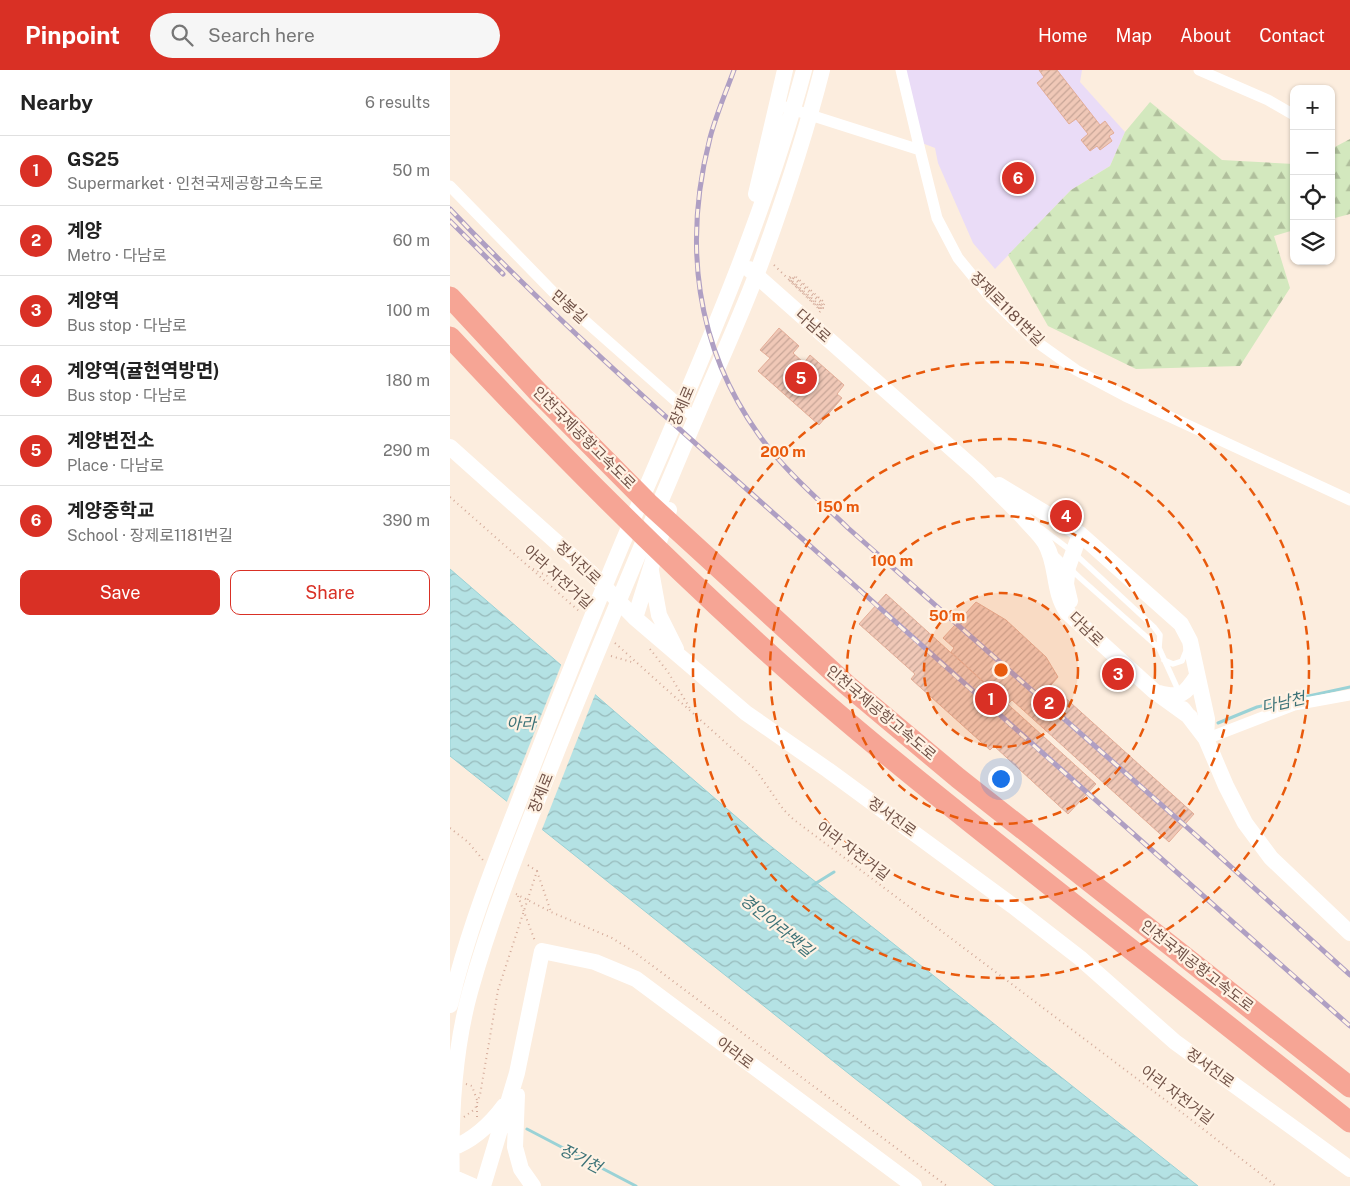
<!DOCTYPE html>
<html lang="en">
<head>
<meta charset="utf-8">
<style>
  body { margin:0; font-family:"Public Sans","Noto Sans KR",sans-serif; background:#f6f6f6; color:#222 }
  .controls { position:absolute; right:15px; top:15px; display:grid; overflow:hidden; border-radius:10px; box-shadow:0 1px 4px #0004 }
  .controls button { width:45px; height:45px; display:grid; place-items:center; padding:0; border:0; border-bottom:1px solid #e0e0e0; background:#fff; color:#222; font:25px sans-serif }
  .you { position:absolute; left:550px; top:708px; width:18px; height:18px; margin:-12px; border:4px solid #fff; border-radius:50%; background:#1a73e8; box-shadow:0 0 0 8px #1a73e833 }
  .badge { display:grid; place-items:center; width:32px; height:32px; border-radius:50%; background:#d93025; color:#fff; font-size:16px; font-weight:700 }
  .pin { position:absolute; translate:-50% -50%; border:2px solid #fff; box-shadow:0 1px 5px #0006 }
  .list { margin:0; padding:0; list-style:none }
  h2 { display:flex; justify-content:space-between; align-items:center; height:65px; margin:0; padding:0 20px; font-size:21px }
  h2 small { font-size:16px; font-weight:400; color:#767676 }
  .list li { display:grid; grid-template-columns:32px 1fr auto; gap:15px; align-items:center; box-sizing:border-box; height:70px; padding:0 20px; border-top:1px solid #e0e0e0 }
  .list b { display:block; font-size:19px; white-space:nowrap }
  .list p { margin:0; font-size:16px; white-space:nowrap; color:#767676 }
  .list em { font-size:16px; font-style:normal; color:#767676 }
  .actions { display:flex; gap:10px; padding:15px 20px }
  .actions a { flex:1; padding:11px 0; border:1px solid #d93025; border-radius:10px; text-align:center; font-size:18px; color:#d93025 }
  .actions .main { background:#d93025; color:#fff }
  .icon { flex:none; width:28px; height:28px; fill:none; stroke:currentColor; stroke-width:2; stroke-linecap:round; stroke-linejoin:round }
  .map { position:relative; flex:none; width:900px; height:1116px; overflow:hidden }
  header { display:flex; align-items:center; gap:30px; box-sizing:border-box; height:70px; padding:0 25px; background:#d93025; color:#fff }
  header strong { font-size:24px }
  nav { display:flex; gap:28px; margin-inline-start:auto; font-size:18px }
  .search { width:350px; height:45px; background:#f6f6f6; display:flex; align-items:center; gap:12px; box-sizing:border-box; padding:0 18px; border-radius:28px; color:#767676; font-size:19px }
  main { display:flex }
  aside { flex:1; background:#fff }
  .map>svg:first-child { display:block }
  .education { fill:#eadcf7 }
  .forest { fill:url(#forest-firs) }
  .water { fill:url(#water-waves); stroke:#9ad2d6 }
  .pier { fill:#fcedde }
  .lines { fill:none; stroke-linecap:round; stroke-linejoin:round }
  .stream { stroke:#9ad2d6; stroke-width:3 }
  .building { fill:url(#building-hatch); stroke:#e3ad97 }
  .path { stroke:#d4ab9a; stroke-width:2; stroke-dasharray:1 4; stroke-linecap:butt }
  .lane { stroke:#fff; stroke-width:5.5 }
  .street { stroke:#fff; stroke-width:11 }
  .secondary { stroke:#fff; stroke-width:16 }
  .highway { stroke:#f6a595; stroke-width:21 }
  .rail-casing { stroke:#af9fc3; stroke-width:5 }
  .rail { stroke:#fff2e4; stroke-width:3; stroke-dasharray:9; stroke-linecap:butt }
  .ring { fill:none; stroke:#e8590c; stroke-width:2.5; stroke-dasharray:9 6 }
  .labels { text-anchor:middle; stroke-width:4.5; stroke-linejoin:round; paint-order:stroke }
  .street-label { font-size:15px; fill:#715247; stroke:#fff2e4 }
  .water-label { font-size:16px; font-style:italic; fill:#3c7277; stroke:#fff2e4 }
  .centre { fill:#e8590c; stroke:#fff2e4; stroke-width:2.5 }
  .ring-label { font-size:15px; text-anchor:middle; font-weight:bold; fill:#e8590c; stroke:#fff2e4; stroke-width:4.5; stroke-linejoin:round; paint-order:stroke }
</style>
</head>
<body>
<header>
<strong>Pinpoint</strong>
<div class="search"><svg class="icon" aria-label="search" viewBox="0 0 24 24"><circle cx="10" cy="10" r="6"/><path d="M15 15l6 6"/></svg>Search here</div>
<nav><a>Home</a><a>Map</a><a>About</a><a>Contact</a></nav>
</header>
<main>
<aside>
<h2>Nearby<small>6 results</small></h2>
<ul class="list">
<li><span class="badge">1</span><div><b>GS25</b><p>Supermarket · 인천국제공항고속도로</p></div><em>50 m</em></li>
<li><span class="badge">2</span><div><b>계양</b><p>Metro · 다남로</p></div><em>60 m</em></li>
<li><span class="badge">3</span><div><b>계양역</b><p>Bus stop · 다남로</p></div><em>100 m</em></li>
<li><span class="badge">4</span><div><b>계양역(귤현역방면)</b><p>Bus stop · 다남로</p></div><em>180 m</em></li>
<li><span class="badge">5</span><div><b>계양변전소</b><p>Place · 다남로</p></div><em>290 m</em></li>
<li><span class="badge">6</span><div><b>계양중학교</b><p>School · 장제로1181번길</p></div><em>390 m</em></li>
</ul>
<div class="actions"><a class="main">Save</a><a>Share</a></div>
</aside>
<div class="map">
<svg width="900" height="1116" viewBox="0 0 900 1116">
  <defs>
    <pattern id="forest-firs" width="22" height="20" patternUnits="userSpaceOnUse" patternTransform="scale(1.25)"><rect width="22" height="20" fill="#d3e8be"/><path d="M5 1l3.5 6h-7zM16 11l3.5 6h-7z" fill="#b0bf9c"/></pattern>
    <pattern id="water-waves" width="16" height="10" patternUnits="userSpaceOnUse" patternTransform="scale(1.25)"><rect width="16" height="10" fill="#b4e2e4"/><path d="M0 5q4-4 8 0t8 0" fill="none" stroke="#97babb"/></pattern>
    <pattern id="building-hatch" width="6" height="6" patternUnits="userSpaceOnUse" patternTransform="scale(1.25)"><rect width="6" height="6" fill="#f0c8b7"/><path d="M-1 1l2-2M0 6l6-6M5 7l2-2" fill="none" stroke="#c7a597"/></pattern>
  </defs>
  <rect width="100%" height="100%" fill="#fcedde"/>
  <path class="education" d="M455,0H632L630,12L675,62L660,96L621,120L545,199L523,173L488,93L485,78L472,73Z"/>
  <path class="forest" d="M700,32L772,90L844,94V160L824,166L840,218L790,296L686,299L598,256L558,185L621,120L660,96L675,62Z
    M900,69V144L881,149V79Z"/>
  <path class="water" d="M0,499L313,770L748,1116H545L408,1011L0,686Z"/>
  <path class="pier" d="M112,593L146,622L91,762L56,734Z"/>
  <g class="lines">
    <path class="stream" d="M768,653L807,637L900,617
      M363,815L384,802
      M77,1059L186,1116"/>
  </g>
  <path class="building" d="M589,0H607L650,55L655,51L664,63L659,66L662,71L650,80L647,76L640,81L631,70L638,64L626,49L619,54L587,13L594,7Z
    M329,258L349,276L343,283L354,293L360,285L394,315L387,324L392,328L369,355L308,301L320,288L310,280Z
    M436,524L646,714L618,744L544,676L540,680L461,609L465,604L409,554Z
    M526,532L556,550L596,587L608,607L601,615L744,744L719,772L562,630L558,634L501,582L504,578L493,568Z"/>
  <g class="lines">
    <path class="path" d="M324,195L368,238L372,234L341,206L338,209L369,238L373,233L343,206L339,209L371,238L375,233L345,206L341,210L373,238L368,244
      M0,427L130,542
      M83,499L137,525
      M165,573L306,700L333,739L343,749L739,1048L826,1116
      M200,579L218,602L241,640
      M161,586L185,593
      M0,758L18,772L33,790
      M87,801L101,842
      M66,824L101,842L162,868L184,882L497,1116
      M68,826L85,871
      M16,1014L22,1016L27,1030
      M14,1047L25,1039L30,1025L48,920L87,801L76,794
      M27,1047V1035"/>
    <path class="lane" d="M591,458L624,483L704,557L710,565L709,578
      M605,484L630,508L709,578L729,622
      M714,590L723,594L732,591L736,581V578"/>
    <path class="street" d="M451,0L470,80
      M749,0L818,30L844,45
      M335,37L470,80L487,148L508,188L540,227L584,270L626,300L675,326L900,430
      M0,116L107,226L246,349
      M756,669L844,635L900,625"/>
    <path class="secondary" d="M306,124L335,0
      M299,199L528,402C543,417 557,431 572,446C579,455 589,463 595,473C608,495 602,520 617,542L704,621L740,647
      M0,377L142,504L185,548L296,643L378,700L563,836L630,888L725,972L900,1099
      M549,415L630,464L731,554L740,571L757,649L756,669
      M201,501L209,545L226,579
      M620,531L616,514L618,497L630,464
      M185,548L219,440
      M709,623C731,629 735,624 747,606
      M733,639L756,669L776,716L795,753L821,788L900,863
      M0,935C19,854 52,775 82,698C111,623 141,548 172,474C239,318 310,164 354,0
      M67,1025L65,1077L71,1099L83,1116
      M0,1079C22,1071 40,1055 54,1036
      M0,1106L23,1116
      M2,1116C0,1051 3,984 20,922C43,839 76,760 107,681C151,571 198,461 244,352C267,297 293,243 313,187C335,126 356,63 372,0
      M33,1116L67,1003L92,881L145,892L186,909L464,1116"/>
    <path class="highway" d="M0,227L87,321L198,433L397,615L508,708L900,1017
      M0,267C97,371 197,472 302,568C401,659 507,742 612,825C708,901 804,977 900,1052"/>
    <defs>
      <path id="rail" d="M284,0C276,22 266,45 260,68C233,173 245,276 309,365C334,400 367,428 398,458L757,775L900,905
        M0,139C112,257 235,364 357,473C537,635 719,795 900,956
        M0,151L53,204"/>
    </defs>
    <use href="#rail" class="rail-casing"/>
    <use href="#rail" class="rail"/>
  </g>
  <circle cx="551" cy="600" r="77" fill="#e8590c" fill-opacity=".12"/>
  <g class="ring">
    <circle cx="551" cy="600" r="77"/>
    <circle cx="551" cy="600" r="154"/>
    <circle cx="551" cy="600" r="231"/>
    <circle cx="551" cy="600" r="308"/>
  </g>
  <g class="labels">
    <g class="street-label">
      <text transform="translate(119 237) rotate(42)" y="5">만봉길</text>
      <text transform="translate(557 239) rotate(45)" y="5">장제로1181번길</text>
      <text transform="translate(363 256) rotate(42)" y="5">다남로</text>
      <text transform="translate(232 336) rotate(-67)" y="5">장제로</text>
      <text transform="translate(134 368) rotate(45)" y="5">인천국제공항고속도로</text>
      <text transform="translate(128 493) rotate(43)" y="5">정서진로</text>
      <text transform="translate(108 507) rotate(42)" y="5">아라 자전거길</text>
      <text transform="translate(636 559) rotate(44)" y="5">다남로</text>
      <text transform="translate(431 643) rotate(40)" y="5">인천국제공항고속도로</text>
      <text transform="translate(91 723) rotate(-68)" y="5">장제로</text>
      <text transform="translate(442 747) rotate(36)" y="5">정서진로</text>
      <text transform="translate(403 781) rotate(37)" y="5">아라 자전거길</text>
      <text transform="translate(747 896) rotate(38)" y="5">인천국제공항고속도로</text>
      <text transform="translate(285 983) rotate(37)" y="5">아라로</text>
      <text transform="translate(760 998) rotate(36)" y="5">정서진로</text>
      <text transform="translate(727 1025) rotate(37)" y="5">아라 자전거길</text>
    </g>
    <g class="water-label">
      <text transform="translate(833 632) rotate(-13)" y="6">다남천</text>
      <text x="71" y="659">아라</text>
      <text transform="translate(327 855) rotate(39)" y="6">경인아라뱃길</text>
      <text transform="translate(131 1088) rotate(27)" y="6">장기천</text>
    </g>
  </g>
  <circle cx="551" cy="600" r="8" class="centre"/>
  <g class="ring-label">
    <text x="333" y="387">200 m</text>
    <text x="388" y="442">150 m</text>
    <text x="442" y="496">100 m</text>
    <text x="497" y="551">50 m</text>
  </g>
</svg>
<div class="controls">
<button>+</button>
<button>−</button>
<button><svg class="icon" aria-label="locate" viewBox="0 0 24 24"><circle cx="12" cy="12" r="6"/><path d="M12 2v4M12 18v4M2 12h4M18 12h4"/></svg></button>
<button><svg class="icon" aria-label="layers" viewBox="0 0 24 24"><path d="M12 4l9 5-9 5-9-5zM3 14l9 5 9-5"/></svg></button>
</div>
<div class="you"></div>
<div class="pin badge" style="left:541px;top:629px">1</div>
<div class="pin badge" style="left:599px;top:633px">2</div>
<div class="pin badge" style="left:668px;top:604px">3</div>
<div class="pin badge" style="left:616px;top:446px">4</div>
<div class="pin badge" style="left:351px;top:308px">5</div>
<div class="pin badge" style="left:568px;top:108px">6</div>
</div>
</main>
</body>
</html>
